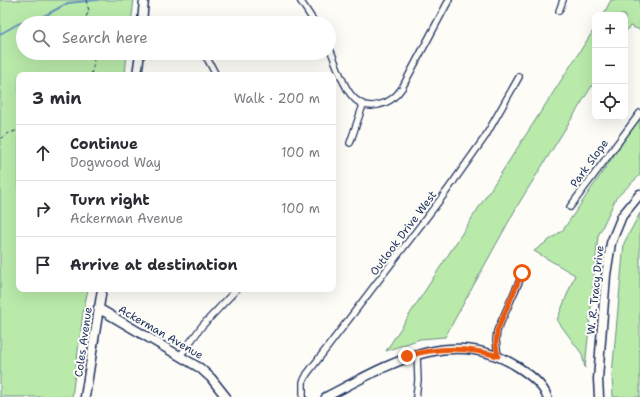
<!DOCTYPE html>
<html lang="en">
<head>
<meta charset="utf-8">
<style>
  body { margin:0; font-family:"Shantell Sans",sans-serif; background:#f7f7f7; color:#2b2b33 }
  .controls { position:absolute; right:12px; top:12px; display:grid; overflow:hidden; border-radius:8px; box-shadow:0 4px 16px #0002 }
  .controls button { width:36px; height:36px; display:grid; place-items:center; padding:0; border:0; border-bottom:1px solid #e1e1e2; background:#fff; color:#2b2b33; font:20px sans-serif }
  .stop { position:absolute; width:12px; height:12px; margin:-9px; border:3px solid #ea580c; border-radius:50%; background:#fff }
  .stop.end { background:#ea580c; border-color:#fff; box-shadow:0 1px 4px #0008 }
  .list { margin:0; padding:0; list-style:none }
  h2 { display:flex; justify-content:space-between; align-items:center; height:52px; margin:0; padding:0 16px; font-size:17px }
  h2 small { font-size:13px; font-weight:400; color:#7c7c81 }
  .list li { display:grid; grid-template-columns:26px 1fr auto; gap:12px; align-items:center; box-sizing:border-box; height:56px; padding:0 16px; border-top:1px solid #e1e1e2 }
  .list b { display:block; font-size:15px; white-space:nowrap }
  .list p { margin:0; font-size:13px; white-space:nowrap; color:#7c7c81 }
  .list em { font-size:13px; font-style:normal; color:#7c7c81 }
  .icon { flex:none; width:22px; height:22px; fill:none; stroke:currentColor; stroke-width:2; stroke-linecap:round; stroke-linejoin:round }
  .map { position:relative; flex:none; width:640px; height:397px; overflow:hidden }
  .search { position:absolute; background:#fff; box-shadow:0 4px 16px #0002; left:16px; top:16px; width:320px; height:44px; display:flex; align-items:center; gap:10px; box-sizing:border-box; padding:0 14px; border-radius:22px; color:#7c7c81; font-size:15px }
  .panel { position:absolute; background:#fff; box-shadow:0 4px 16px #0002; left:16px; top:72px; width:320px; height:220px; border-radius:8px }
  .map>svg:first-child { display:block }
  .green { fill:#b9eaaa; stroke:#6a8c84 }
  .lines { fill:none; stroke-linecap:round; stroke-linejoin:round }
  .stream { stroke:#6896bd; stroke-width:2 }
  .street-casing { stroke:#1b2f5e; stroke-width:8 }
  .secondary-casing { stroke:#1b2f5e; stroke-width:11 }
  .path { stroke:#1b2f5e; stroke-width:1; stroke-dasharray:4 3; stroke-linecap:butt }
  .street { stroke:#fdfcf7; stroke-width:5.5 }
  .secondary { stroke:#fdfcf7; stroke-width:8 }
  .route { stroke:#ea580c; stroke-width:5 }
  .labels { text-anchor:middle; stroke-width:4; stroke-linejoin:round; paint-order:stroke }
  .street-label { font-size:11px; fill:#1b2f5e; stroke:#fdfcf7 }
</style>
</head>
<body>
<div class="map">
<svg width="640" height="397" viewBox="0 0 640 397">
  <rect width="100%" height="100%" fill="#fdfcf7"/>
  <filter id="ink" filterUnits="userSpaceOnUse"><feTurbulence type="fractalNoise" baseFrequency=".025" numOctaves="2"/><feDisplacementMap in="SourceGraphic" scale="8" xChannelSelector="R" yChannelSelector="G"/><feConvolveMatrix kernelMatrix="1 2 1 2 8 2 1 2 1" color-interpolation-filters="sRGB"/></filter>
  <g filter="url(#ink)">
    <path class="green" d="M0,0H134L131,23H23V53H127L125,75H19V289H88L83,313L72,397H0Z
      M611,0H640V30L630,26L625,33V15H603Z
      M595,28V81L519,203L445,337L420,339L386,351Z
      M640,117V175L616,198L598,236L585,368L582,354L557,320L575,275L534,251L563,230Z
      M640,213V397H613L612,375L624,243Z"/>
    <g class="lines">
      <path class="stream" d="M0,34L18,24L46,15L68,3L97,0"/>
      <defs>
        <path id="street" d="M300,0L315,23
          M559,11L563,0
          M329,47C339,67 347,113 378,105C389,103 396,97 402,88L449,0
          M202,53L208,60L216,75
          M350,143L363,105
          M570,207L640,113
          M180,356L202,326L237,289
          M498,356L496,340L497,331L523,273
          M303,397V382L307,374L446,192L485,137L519,77
          M416,397L418,380L417,354"/>
        <path id="secondary" d="M142,23L144,0
          M137,75L140,53
          M98,308L200,368L211,378L226,397
          M85,397L102,289
          M326,397C386,366 451,324 518,367C529,374 543,384 547,397
          M599,397L598,379L606,275L611,243L622,216L640,194"/>
      </defs>
      <use href="#street" class="street-casing"/>
      <use href="#secondary" class="secondary-casing"/>
      <path class="path" d="M83,23L89,11L86,0
        M91,75L94,63L93,53
        M0,139L9,133L19,130"/>
      <use href="#street" class="street"/>
      <use href="#secondary" class="secondary"/>
    </g>
  </g>
  <g class="lines" filter="url(#ink)">
    <path class="route" d="M407,356C438,347 468,347 498,356L496,345L497,331L522,273"/>
  </g>
  <g class="labels">
    <g class="street-label">
      <text transform="translate(589 163) rotate(-54)" y="4">Park Slope</text>
      <text transform="translate(403 233) rotate(-53)" y="4">Outlook Drive West</text>
      <text transform="translate(595 290) rotate(-84)" y="4">W. R. Tracy Drive</text>
      <text transform="translate(161 332) rotate(30)" y="4">Ackerman Avenue</text>
      <text transform="translate(83 342) rotate(-82)" y="4">Coles Avenue</text>
    </g>
  </g>
</svg>
<div class="controls">
<button>+</button>
<button>−</button>
<button><svg class="icon" aria-label="locate" viewBox="0 0 24 24"><circle cx="12" cy="12" r="6"/><path d="M12 2v4M12 18v4M2 12h4M18 12h4"/></svg></button>
</div>
<div class="stop" style="left:522px;top:273px"></div>
<div class="stop end" style="left:407px;top:356px"></div>
<div class="search"><svg class="icon" aria-label="search" viewBox="0 0 24 24"><circle cx="10" cy="10" r="6"/><path d="M15 15l6 6"/></svg>Search here</div>
<section class="panel">
<h2>3 min<small>Walk · 200 m</small></h2>
<ul class="list">
<li><svg class="icon" aria-label="ahead" viewBox="0 0 24 24"><path d="M12 20V5M6 11l6-6 6 6"/></svg><div><b>Continue</b><p>Dogwood Way</p></div><em>100 m</em></li>
<li><svg class="icon" aria-label="right" viewBox="0 0 24 24"><path d="M7 20v-9h11M14 6l5 5-5 5"/></svg><div><b>Turn right</b><p>Ackerman Avenue</p></div><em>100 m</em></li>
<li><svg class="icon" aria-label="arrive" viewBox="0 0 24 24"><path d="M6 21V4h12l-3 4 3 4H6"/></svg><div><b>Arrive at destination</b></div></li>
</ul>
</section>
</div>
</body>
</html>
